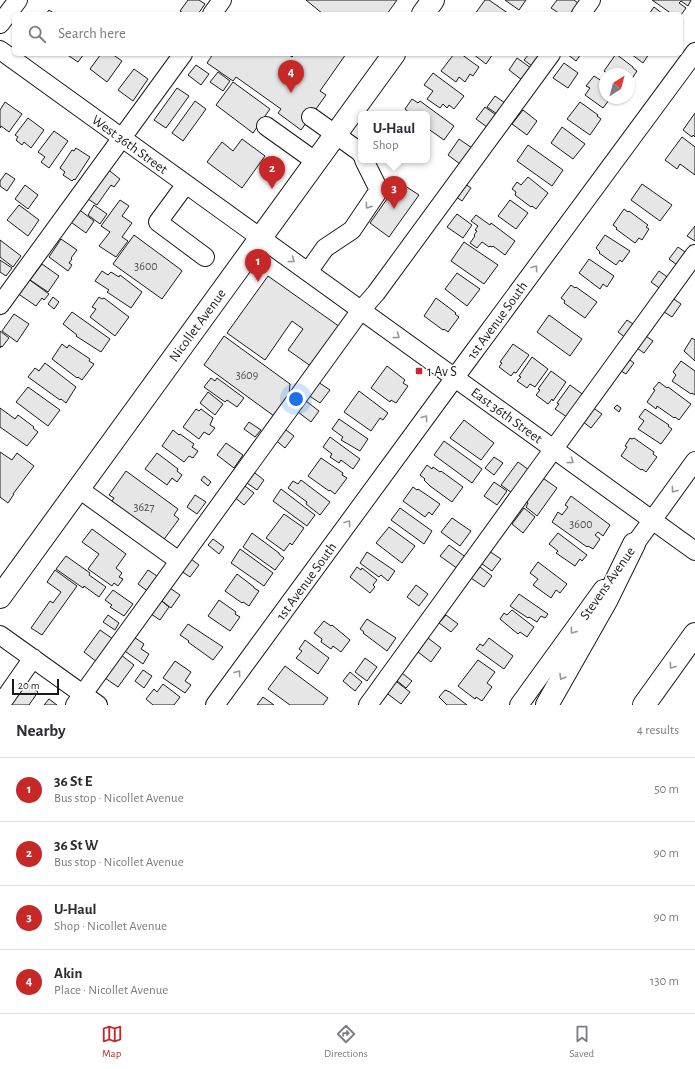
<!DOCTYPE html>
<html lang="en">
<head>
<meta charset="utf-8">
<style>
  body { margin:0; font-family:"Alegreya Sans",sans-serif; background:#f2f2f3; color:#2b2b33 }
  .compass { position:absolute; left:599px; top:68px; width:36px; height:36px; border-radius:50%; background:#fff; box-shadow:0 1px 3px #0004; rotate:36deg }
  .scale { position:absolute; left:12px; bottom:10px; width:47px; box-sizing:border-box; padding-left:4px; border:2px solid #1a1a1a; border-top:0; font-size:11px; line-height:14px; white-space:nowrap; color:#1a1a1a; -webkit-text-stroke:3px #fff; paint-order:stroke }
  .you { position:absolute; left:296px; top:399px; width:14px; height:14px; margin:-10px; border:3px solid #fff; border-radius:50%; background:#1a73e8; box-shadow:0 0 0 6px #1a73e833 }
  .badge { display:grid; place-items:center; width:26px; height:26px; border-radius:50%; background:#c62828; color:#fff; font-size:13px; font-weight:700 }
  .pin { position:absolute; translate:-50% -33px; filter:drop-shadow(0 1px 2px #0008) }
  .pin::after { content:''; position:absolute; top:21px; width:14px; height:12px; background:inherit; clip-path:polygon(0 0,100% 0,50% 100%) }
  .popup { position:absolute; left:358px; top:111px; width:72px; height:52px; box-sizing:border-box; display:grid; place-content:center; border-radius:6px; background:#fff; filter:drop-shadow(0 1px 3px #0005); font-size:13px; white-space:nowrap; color:#7c7c81 }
  .popup b { font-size:15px; color:#2b2b33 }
  .popup::after { content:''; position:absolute; left:50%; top:100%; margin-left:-8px; border:8px solid transparent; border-top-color:#fff }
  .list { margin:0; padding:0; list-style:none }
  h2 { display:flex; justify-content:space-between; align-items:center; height:52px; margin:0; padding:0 16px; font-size:17px }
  h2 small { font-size:13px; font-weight:400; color:#7c7c81 }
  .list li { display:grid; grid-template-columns:26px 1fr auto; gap:12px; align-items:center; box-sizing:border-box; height:64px; padding:0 16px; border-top:1px solid #e1e1e2 }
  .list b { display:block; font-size:15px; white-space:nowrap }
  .list p { margin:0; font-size:13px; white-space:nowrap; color:#7c7c81 }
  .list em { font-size:13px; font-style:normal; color:#7c7c81 }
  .icon { flex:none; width:22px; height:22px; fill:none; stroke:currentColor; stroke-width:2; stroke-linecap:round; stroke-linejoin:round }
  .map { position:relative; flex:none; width:695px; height:705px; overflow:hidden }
  .search { position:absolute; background:#fff; box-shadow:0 1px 3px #0004; left:12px; right:12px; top:12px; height:44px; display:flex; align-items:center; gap:10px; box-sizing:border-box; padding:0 14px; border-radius:6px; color:#7c7c81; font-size:15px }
  .sheet { height:308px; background:#fff }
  nav { display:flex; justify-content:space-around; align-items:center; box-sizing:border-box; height:56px; border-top:1px solid #e1e1e2; background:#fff; font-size:11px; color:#7c7c81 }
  nav a { display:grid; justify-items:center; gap:2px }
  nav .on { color:#c62828 }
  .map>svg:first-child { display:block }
  .building { fill:#e6e6e6; stroke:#1a1a1a }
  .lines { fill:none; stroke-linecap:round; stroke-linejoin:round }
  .minor-casing { stroke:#1a1a1a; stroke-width:20 }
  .major-casing { stroke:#1a1a1a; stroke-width:24 }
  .highway-casing { stroke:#1a1a1a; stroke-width:24 }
  .minor { stroke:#fff; stroke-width:18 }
  .major { stroke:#fff; stroke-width:22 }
  .highway { stroke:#fff; stroke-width:22 }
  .oneway { stroke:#989898 }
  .poi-dot { fill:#c62828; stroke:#fff; stroke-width:1.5 }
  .labels { text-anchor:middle; stroke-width:3; stroke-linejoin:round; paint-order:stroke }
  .number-label { font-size:12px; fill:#4d4d4d }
  .street-label { font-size:14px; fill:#1a1a1a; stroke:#fff }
  .poi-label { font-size:14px; fill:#1a1a1a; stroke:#fff; text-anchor:start }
</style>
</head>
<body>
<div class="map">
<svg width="695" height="705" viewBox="0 0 695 705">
  <rect width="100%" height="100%" fill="#fff"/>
  <path class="building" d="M188,0H199L205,4L198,14H185L180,11Z
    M306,0H397L387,14H323Z
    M485,0H489L509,14H475Z
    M505,0H526L519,10Z
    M557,0H574L578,3L570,14H560L551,8Z
    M652,0H691L688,6L681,1L679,3L686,8L681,15L672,14Z
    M654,7L663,14H649Z
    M49,10L55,14H46Z
    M66,54H84L78,62Z
    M101,54H112L122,61L107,82L90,69Z
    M213,54H288L292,57L295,54H346L320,91L326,95L301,130L278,113L281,109L236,77L233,81L207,63Z
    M454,54H461L479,67L473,76L470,74L465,82L459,77L456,82L441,71Z
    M473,54H493L486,64Z
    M529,54H541L532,66L524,60Z
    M567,54H581L576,61Z
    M616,54L633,67V68L637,71L629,83V74H608L604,71Z
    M631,54H649L643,63Z
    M517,58L531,68L522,80L509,70Z
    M564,63L578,73L568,88L553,78Z
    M196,65L209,74L201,85L188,75Z
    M134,69L148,79L133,101L118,90Z
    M218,72L230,81L223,91L210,82Z
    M433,73L464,96L454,109L449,105L447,108L443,104L440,108L427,99L433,91L424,85Z
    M594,76L605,83V98H614L611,102L609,100L603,108L585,95L590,88L586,86Z
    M233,82L270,109L253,133L216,105Z
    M177,88L189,96L166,128L154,120Z
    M495,96L505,103L497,114L487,107Z
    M412,99L418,103L420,101L454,126L444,140L427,128V114H411L405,109Z
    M195,101L206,109L183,141L172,133Z
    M5,102L22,114L9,132L1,126L0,128V110Z
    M580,102L598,115L597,116L601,119L590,135L567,119Z
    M485,107L496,115L487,127L476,119Z
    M523,110L537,121L527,135L512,124Z
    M695,113V137L693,135L692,137L683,130Z
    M28,118L44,130L31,148L24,142L22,145L16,140L18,137L15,135Z
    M562,127L585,144L573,159L551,143Z
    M54,131L68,141L49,168L41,162L45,157L38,152Z
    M682,137L695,147V175L680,164L677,169L665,160Z
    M242,139L265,156L242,188L207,162L222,142L233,151Z
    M459,139L472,148L460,164L448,155Z
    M528,145L563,170L552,186L517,161Z
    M76,148L90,157L75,180L74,179L72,181L63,175L65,172L60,168L72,150L74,151Z
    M106,168L120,179L114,187L111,185L97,205L88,199Z
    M6,173L15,179L7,191L0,186V181Z
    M528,177L548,193L536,209L532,206L531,207L515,195L516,192L512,189L517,182L521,185Z
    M461,181L471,188L462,201L452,194Z
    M399,182L419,195L389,237L370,223Z
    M642,184L672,205L660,221L631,200Z
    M25,185L38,195L28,209L15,199Z
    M120,200L129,206L122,216L132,223L122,237L128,241L116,257L99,246L110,232L101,226Z
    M510,200L528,213L516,229L498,216Z
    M19,205L39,220L28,236L7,220Z
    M94,205L107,214L100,224L88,215Z
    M77,208L94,221L86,233L68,220Z
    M624,209L628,212L629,211L648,225L646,227L649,229L642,240L639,238L635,243L616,229L617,228L613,225Z
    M457,214L472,225L463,238L447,227Z
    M476,215L490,225L491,223L515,241L505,255L493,246L492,247L490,246L489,247L482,242L477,248L470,243L475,236L474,235L477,231L475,230L478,226L471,221Z
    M695,226V241L687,236Z
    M134,235L180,269L182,271L162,299L113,264Z
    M605,235L630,251L622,262L620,260L616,265L599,253L600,252L596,248Z
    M61,239L77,250L71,258L72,259L69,263L72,265L68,271L49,257Z
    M0,240L21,256L13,267L0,257Z
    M464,242L498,265L484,284L451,261Z
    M678,247L689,255L680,267L669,259Z
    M589,259L614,276L607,287L603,284L600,289L579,273Z
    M0,260L12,268L6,276L0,272Z
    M42,264L59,276L48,292L30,280Z
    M102,271L108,275L111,272L119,277L120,275L142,292L131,308L107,292L109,290L95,281Z
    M659,271L670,279L662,290L651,282Z
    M457,273L480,289L467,306L445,289Z
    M268,276L340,327L312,367L288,350L303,329L292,321L265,360L227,333Z
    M27,278L49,294L44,300L42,298L36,306L17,293Z
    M571,285L575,288L576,287L597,302L585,318L564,303L565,301L561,298Z
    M53,297L59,302L54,309L48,304Z
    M99,297L102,299L104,298L129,317L115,336L90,317L96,309L92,307Z
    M671,297L681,304L672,317L661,310Z
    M436,298L456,313L455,314L459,317L448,332L444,329L443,330L424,316Z
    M72,312L110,339L101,352L76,336L77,335L63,324Z
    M14,314L29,324L17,342L2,331Z
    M549,315L582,339L570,356L537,332Z
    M627,320L636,326L626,338L618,332Z
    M0,331L9,338L2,347L1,346L0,348Z
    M643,334L653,341L644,353L634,346Z
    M224,336L290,384L289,395L274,416L204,365Z
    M692,338L695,340V361L684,351Z
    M62,344L67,348L69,345L90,359L89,361L94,364L82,380L78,377L77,378L52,359Z
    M513,344L529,355L516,373L514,372L511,376L499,367L502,363L500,362Z
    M532,357L548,369L535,387L530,384L527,388L517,381L521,377L519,376Z
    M626,357L634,363L626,374L618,369Z
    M681,361L695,371V395L692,393L691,394L672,381L676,375L673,372Z
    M45,363L76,387L66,403L61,399L60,400L28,377L35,368L39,371Z
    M387,366L405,380L403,383L408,386L396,403L391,400L390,402L371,388Z
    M551,371L566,382L553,401L552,399L548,404L536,395L540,390L538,389Z
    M211,378L215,381L217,378L244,398L237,407L227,400L225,402L204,387Z
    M315,380L330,390L320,403L305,393Z
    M659,382L667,388L668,387L691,404L679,420L675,417L674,418L657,406L656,409L647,402L655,390L653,389Z
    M570,385L585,396L567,417L555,409L559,404L557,403Z
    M28,387L60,410L48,426L16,402Z
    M359,391L388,413L383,420L380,418L371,431L344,412Z
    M208,392L223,404L215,415L200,403Z
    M306,401L319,411L311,422L298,412Z
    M617,405L621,408L619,412L614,408Z
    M592,407L602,414L591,428L582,421Z
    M0,408L15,419L18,415L34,427L33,428L38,432L27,446L0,427Z
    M196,409L199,411L201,409L213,418L210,425L215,428L209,435L204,432L199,439L183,427Z
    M645,409L669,425L668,426L672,429L661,444L638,429L644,421L639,417Z
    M339,419L368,439L360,451L341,440L343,437L332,429Z
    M464,420L494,443L481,460L450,438Z
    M249,422L261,430L255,437L244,429Z
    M282,427L294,436L285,448L273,438Z
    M173,430L179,435L180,434L194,444L192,447L198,451L193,458L189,456L184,462L162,446Z
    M330,437L360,459L353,469L341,460L339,463L330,457L332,454L323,447Z
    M630,438L632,439L634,438L654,452L653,454L657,457L646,472L642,469L641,470L621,456L627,447L625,446Z
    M444,441L482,469L472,483L434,455Z
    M226,443L243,455L234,468L217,455Z
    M0,452L12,460L17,453L34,466L13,494H14L8,503L0,497Z
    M157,453L178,469L177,471L182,475L177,482L172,478L167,485L145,469Z
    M494,457L503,463L494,475L485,468Z
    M321,458L343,473L342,475L347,478L335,494L330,490L329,491L308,476Z
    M518,462L529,470L512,493L501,485Z
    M427,465L432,469L433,467L440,472L441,471L463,487L452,502L430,486L424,480L425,479L420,475Z
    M251,470L264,480L257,490L244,481Z
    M126,471L178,509L174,515L179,519L162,542L110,504L114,498L109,495Z
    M204,476L211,482L208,486L201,480Z
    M540,476L557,488L537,516L526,507L528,503L523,500Z
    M301,480L330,502L320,515L306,504L307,502L288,488L293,481L298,484Z
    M494,482L507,491L497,505L484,496Z
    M241,483L254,493L244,505L232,495Z
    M413,487L417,490L418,489L440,504L432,515L429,512L425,517L403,501Z
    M281,489L315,515L307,526L273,501Z
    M195,495L206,502L197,514L187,507Z
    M571,496L610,525L603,536L598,532L595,535L600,539L593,549L588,546L587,547L552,522L558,512L562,515L568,507L565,505Z
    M400,508L432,531L424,544L391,520Z
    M524,508L535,517L523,533L512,524Z
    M284,514L304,528L292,545L290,543L284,551L266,538Z
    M452,518L471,531L460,546L441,532Z
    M389,527L415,546L402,563L376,543Z
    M92,529L126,554L116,568L122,573L119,577L123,579L118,586L114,583L112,586L88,569L99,554L82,542Z
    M252,533L279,553V554L284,558L275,570L243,547Z
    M558,533L587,555L582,561L580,559L575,566L556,553L558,551L549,544Z
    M213,539L224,547L219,554L208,545Z
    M449,545L467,558L458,569L440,556Z
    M240,549L273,573L264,586L231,563Z
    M486,549L501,559L492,571L478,561Z
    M367,552L395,571L388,581L381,575L379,577L360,563Z
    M66,556L90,573L89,575L106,587L99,597L84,586L83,588L56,569Z
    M187,556L199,565L190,577L178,569Z
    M538,562L567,584L560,593L556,590L551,598L533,585L538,579L530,573Z
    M357,567L361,570L362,568L377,580L373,585L375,587L370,593L350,577Z
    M480,567L492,576L484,587L471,578Z
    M55,570L77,586L42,635L31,628L50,601L53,603L61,592L47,582Z
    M148,570L160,578L150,593L138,584Z
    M237,574L254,587V588L259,591L249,606L243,602L242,603L225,591Z
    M416,585L428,594L419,606L407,597Z
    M167,586L180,595L171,608L158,598Z
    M113,590L133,604L124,616L110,607L112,605L105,600Z
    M519,594L548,614L545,618L541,616L537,622L529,617L528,618L510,606Z
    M158,598L169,607L160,620L148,612Z
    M219,600L236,612L235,614L240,617L230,631L208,616Z
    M512,610L534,627L527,637L520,632L518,634L500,619L504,613L507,615Z
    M108,615L119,623L115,630L103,622Z
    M446,615L458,624L451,632L439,623Z
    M367,619L396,638L387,651L363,633L364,632L360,629Z
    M324,621L331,626L332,625L350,640L341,652L333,646L331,649L321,642L322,639L314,633Z
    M188,624L223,647L213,660L188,642L189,641L180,635Z
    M100,630L113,639L97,662L84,652Z
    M131,635L144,644L141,649L149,654L143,664L122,649Z
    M428,638L441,648L431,662L418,652Z
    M489,638L513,656L504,669L476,649L480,644L483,646Z
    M305,640L329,658L318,674L296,658L302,651L299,649Z
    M121,655L134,665L118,687L105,678Z
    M365,658L377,667L367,681L355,672Z
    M478,660L495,672L487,683L492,687L482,701L476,697L475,699L458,686Z
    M175,661L191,672L185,681L191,685L185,693L163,678Z
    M285,666L328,698L323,705H290L268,689Z
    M143,670L152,676L144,688L135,681Z
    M350,672L362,682L355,691L343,681Z
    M402,673L412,681L406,688L396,680Z
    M393,679L410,692L401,704L384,691Z
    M24,681L38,692L29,705H7Z
    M163,684L180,697L174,705H153L146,699L154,689L157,692Z
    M445,690L450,692L467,705H447L439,697Z
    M263,697L274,705H257Z
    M49,699L57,705H44Z"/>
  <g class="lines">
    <defs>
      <path id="minor" d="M212,14L222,0
        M581,14L591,0
        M0,24L18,0
        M0,50L695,551
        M311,117L360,152L361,154
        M266,126L315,161
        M186,184L158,222L205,257
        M308,272L325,248L352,230L379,190L364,160
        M0,305L183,54
        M79,489L179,561
        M627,555L695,461
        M0,635L98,705
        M0,698L3,701L33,658
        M75,705L361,310L376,293L551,54
        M215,705L467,361L695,52
        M368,705L695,254
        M519,705L603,589"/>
      <path id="major" d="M423,14L433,0
        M0,597L394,54"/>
      <path id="highway" d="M547,705L607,599L634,544
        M644,705L695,634"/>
    </defs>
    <use href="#minor" class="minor-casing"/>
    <use href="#major" class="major-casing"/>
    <use href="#highway" class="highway-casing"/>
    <use href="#minor" class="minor"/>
    <use href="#major" class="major"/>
    <use href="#highway" class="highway"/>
  </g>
  <defs><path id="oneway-chevron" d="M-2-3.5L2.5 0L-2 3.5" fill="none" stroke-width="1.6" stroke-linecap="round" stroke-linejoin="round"/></defs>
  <g class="oneway">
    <use href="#oneway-chevron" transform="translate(368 206) rotate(125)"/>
    <use href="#oneway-chevron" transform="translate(292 260) rotate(36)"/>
    <use href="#oneway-chevron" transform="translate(535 268) rotate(-54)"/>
    <use href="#oneway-chevron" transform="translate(397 336) rotate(36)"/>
    <use href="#oneway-chevron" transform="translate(425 418) rotate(-54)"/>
    <use href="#oneway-chevron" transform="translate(571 461) rotate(36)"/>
    <use href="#oneway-chevron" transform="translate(674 490) rotate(126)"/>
    <use href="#oneway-chevron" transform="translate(348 523) rotate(-54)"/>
    <use href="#oneway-chevron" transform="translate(573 631) rotate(126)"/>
    <use href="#oneway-chevron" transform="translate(672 666) rotate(126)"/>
    <use href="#oneway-chevron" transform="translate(238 673) rotate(-54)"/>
    <use href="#oneway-chevron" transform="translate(562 677) rotate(120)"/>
  </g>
  <rect class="poi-dot" x="415" y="367" width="8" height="8" rx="2"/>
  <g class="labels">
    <g class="number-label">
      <text x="146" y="270">3600</text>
      <text x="247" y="379">3609</text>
      <text x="144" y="511">3627</text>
      <text x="581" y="528">3600</text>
    </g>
    <g class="street-label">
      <text transform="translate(130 144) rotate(36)" y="5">West 36th Street</text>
      <text transform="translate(497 320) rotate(-54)" y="5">1st Avenue South</text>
      <text transform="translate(197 325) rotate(-54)" y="5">Nicollet Avenue</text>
      <text transform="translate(507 415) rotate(36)" y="5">East 36th Street</text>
      <text transform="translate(306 581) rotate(-54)" y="5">1st Avenue South</text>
      <text transform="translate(607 583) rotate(-55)" y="5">Stevens Avenue</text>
    </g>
    <g class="poi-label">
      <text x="427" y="376">1 Av S</text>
    </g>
  </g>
</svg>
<svg class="compass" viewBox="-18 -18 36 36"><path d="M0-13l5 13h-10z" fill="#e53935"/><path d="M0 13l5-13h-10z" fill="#7c7c81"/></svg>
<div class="scale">20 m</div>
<div class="you"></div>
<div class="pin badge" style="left:258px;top:282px">1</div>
<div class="pin badge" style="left:272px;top:189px">2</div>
<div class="pin badge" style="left:394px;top:209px">3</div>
<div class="popup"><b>U-Haul</b>Shop</div>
<div class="pin badge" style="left:291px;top:93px">4</div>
<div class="search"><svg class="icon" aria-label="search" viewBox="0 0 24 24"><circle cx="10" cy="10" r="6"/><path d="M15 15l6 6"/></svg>Search here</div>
</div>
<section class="sheet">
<h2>Nearby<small>4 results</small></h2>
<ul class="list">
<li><span class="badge">1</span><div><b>36 St E</b><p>Bus stop · Nicollet Avenue</p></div><em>50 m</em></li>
<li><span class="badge">2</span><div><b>36 St W</b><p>Bus stop · Nicollet Avenue</p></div><em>90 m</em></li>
<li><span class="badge">3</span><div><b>U-Haul</b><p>Shop · Nicollet Avenue</p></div><em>90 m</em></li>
<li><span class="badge">4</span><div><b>Akin</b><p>Place · Nicollet Avenue</p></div><em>130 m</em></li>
</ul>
</section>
<nav>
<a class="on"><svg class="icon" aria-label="map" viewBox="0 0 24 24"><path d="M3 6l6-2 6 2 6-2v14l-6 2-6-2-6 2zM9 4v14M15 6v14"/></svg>Map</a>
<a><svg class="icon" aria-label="directions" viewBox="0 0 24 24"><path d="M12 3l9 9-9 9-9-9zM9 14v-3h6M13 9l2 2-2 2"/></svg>Directions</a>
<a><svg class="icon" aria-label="saved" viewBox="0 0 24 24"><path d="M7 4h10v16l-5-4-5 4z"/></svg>Saved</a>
</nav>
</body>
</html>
